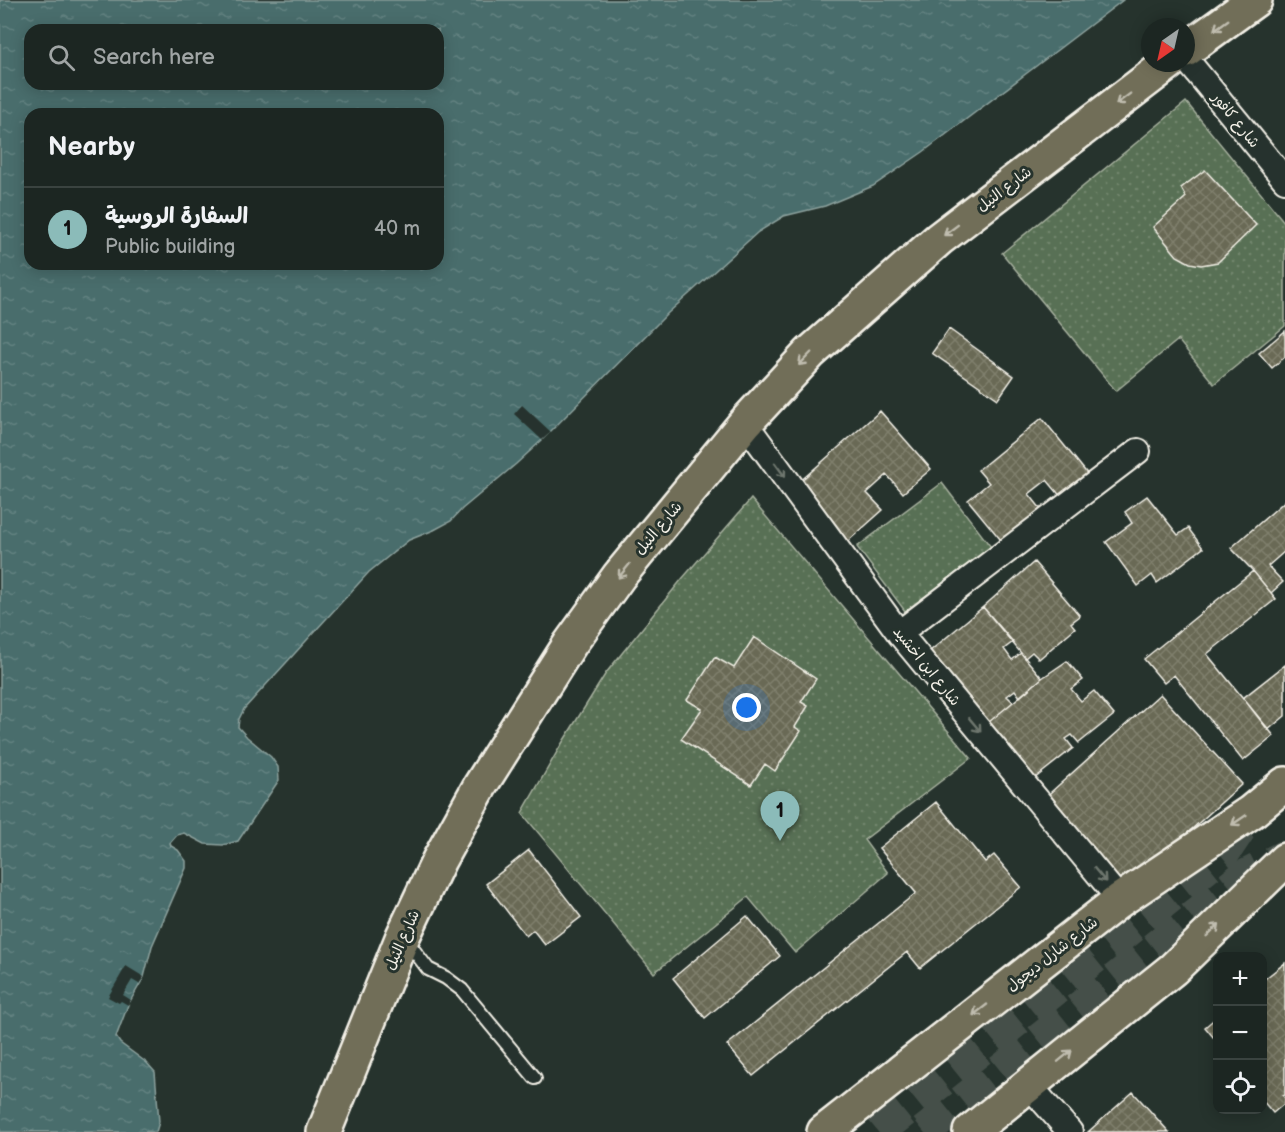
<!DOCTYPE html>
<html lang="en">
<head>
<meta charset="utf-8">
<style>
  body { margin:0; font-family:"Balsamiq Sans","Playpen Sans Arabic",sans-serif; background:#252e2a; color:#f1f3f6 }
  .controls { position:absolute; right:18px; bottom:18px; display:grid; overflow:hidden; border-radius:12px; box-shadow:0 3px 15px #0003 }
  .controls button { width:54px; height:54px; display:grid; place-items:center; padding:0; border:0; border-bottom:2px solid #3a4340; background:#1c2622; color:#f1f3f6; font:30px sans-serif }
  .compass { position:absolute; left:1141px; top:18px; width:54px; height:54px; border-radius:50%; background:#1c2622; box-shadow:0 3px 15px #0003; rotate:214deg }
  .you { position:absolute; left:747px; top:708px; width:21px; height:21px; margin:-15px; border:4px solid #fff; border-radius:50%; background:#1a73e8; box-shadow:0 0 0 9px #1a73e833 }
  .badge { display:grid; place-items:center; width:39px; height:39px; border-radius:50%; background:#8bbbb9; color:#111; font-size:20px; font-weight:700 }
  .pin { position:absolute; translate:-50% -50px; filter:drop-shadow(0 2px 3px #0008) }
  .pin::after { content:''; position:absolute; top:32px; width:21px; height:18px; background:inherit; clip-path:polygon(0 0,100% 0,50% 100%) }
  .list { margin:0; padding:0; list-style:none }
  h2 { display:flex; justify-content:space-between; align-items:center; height:78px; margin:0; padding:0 24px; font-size:26px }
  h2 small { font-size:20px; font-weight:400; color:#a0a5a5 }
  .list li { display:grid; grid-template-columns:39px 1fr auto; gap:18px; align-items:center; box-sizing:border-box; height:84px; padding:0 24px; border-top:2px solid #3a4340 }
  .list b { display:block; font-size:22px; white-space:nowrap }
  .list p { margin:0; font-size:20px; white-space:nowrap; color:#a0a5a5 }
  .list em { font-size:20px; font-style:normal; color:#a0a5a5 }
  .icon { flex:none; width:33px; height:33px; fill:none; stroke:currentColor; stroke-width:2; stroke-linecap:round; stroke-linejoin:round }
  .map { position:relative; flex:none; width:1285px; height:1132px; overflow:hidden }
  .search { position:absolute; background:#1c2622; box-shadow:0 3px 15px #0003; left:24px; top:24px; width:420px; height:66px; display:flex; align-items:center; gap:15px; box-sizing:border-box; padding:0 21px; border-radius:18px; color:#a0a5a5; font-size:22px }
  .panel { position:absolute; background:#1c2622; box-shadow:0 3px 15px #0003; left:24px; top:108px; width:420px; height:162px; border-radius:18px }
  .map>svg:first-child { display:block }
  .green { fill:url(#green-dots); stroke:#a6b09e; stroke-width:1.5 }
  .water { fill:url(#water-ripples); stroke:#8da29e; stroke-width:1.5; fill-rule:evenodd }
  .pier { fill:#26332d }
  .building { fill:url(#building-cross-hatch); stroke:#f4f1e8; stroke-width:1.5 }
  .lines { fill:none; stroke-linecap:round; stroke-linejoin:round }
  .primary-tunnel { stroke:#455049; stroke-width:33; stroke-dasharray:33 16; stroke-linecap:butt }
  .lane-casing { stroke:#f4f1e8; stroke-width:16 }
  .street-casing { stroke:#f4f1e8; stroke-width:28 }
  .primary-casing { stroke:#f4f1e8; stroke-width:38 }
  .lane { stroke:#26332d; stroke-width:12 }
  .street { stroke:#26332d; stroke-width:24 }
  .primary { stroke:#716e59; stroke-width:33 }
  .oneway { stroke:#c0bdaf }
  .oneway2 { stroke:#6e766e }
  .labels { text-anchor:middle; stroke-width:6; stroke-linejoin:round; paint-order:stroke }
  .street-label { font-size:15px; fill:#f4f1e8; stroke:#26332d }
</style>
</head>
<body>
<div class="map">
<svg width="1285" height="1132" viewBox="0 0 1285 1132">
  <defs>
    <pattern id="green-dots" width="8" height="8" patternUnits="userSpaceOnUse" patternTransform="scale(1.5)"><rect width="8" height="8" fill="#587054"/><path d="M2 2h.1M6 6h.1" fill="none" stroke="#71856d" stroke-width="1.8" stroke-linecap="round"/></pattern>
    <pattern id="water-ripples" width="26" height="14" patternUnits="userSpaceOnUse" patternTransform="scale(1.5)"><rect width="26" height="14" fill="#486d6c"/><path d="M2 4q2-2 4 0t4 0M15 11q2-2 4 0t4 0" fill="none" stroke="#638281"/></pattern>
    <pattern id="building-cross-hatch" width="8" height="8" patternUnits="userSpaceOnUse" patternTransform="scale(1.5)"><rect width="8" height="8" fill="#696954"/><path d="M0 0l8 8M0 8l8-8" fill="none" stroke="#7f7f6d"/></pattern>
  </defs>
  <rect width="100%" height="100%" fill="#26332d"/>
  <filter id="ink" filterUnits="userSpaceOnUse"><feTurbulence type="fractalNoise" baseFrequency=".0167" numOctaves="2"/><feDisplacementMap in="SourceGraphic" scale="12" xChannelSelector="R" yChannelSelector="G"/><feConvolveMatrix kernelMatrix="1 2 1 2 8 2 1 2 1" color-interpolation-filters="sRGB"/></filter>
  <g filter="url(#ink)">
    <path class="green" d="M1186,102L1285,223V326L1214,384L1178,340L1116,391L1002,253Z
      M942,483L991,547L905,611L857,547Z
      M751,499L971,758L864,840L888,873L795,953L748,897L654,973L522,813L561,745L606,673L682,579Z"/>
    <path class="water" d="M0,0H1123L923,152L873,186L825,206L784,216L758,232L668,313L542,440L516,464L462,509L451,521L434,530L409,540L369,572L244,709L239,719L238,727L247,737L271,757L278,767L279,780L238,841L223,845L205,844L184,833L177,835L170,843L171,846L178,850L186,861V868L152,946L144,977L128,1005L116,1037L120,1043L147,1063L155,1072L159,1122L156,1132H0ZM30,30H438V84H30ZM30,114H438V264H30Z"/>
    <path class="pier" d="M522,405L551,432L542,440L514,414Z
      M126,966L144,977L139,984L132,980L123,995L131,1000L128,1005L121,1001L119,1003L108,997Z"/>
    <path class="building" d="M1205,170L1256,225L1218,262L1201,265L1190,263L1177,256L1153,227L1186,197L1181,188Z
      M949,329L1014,376L998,399L932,353Z
      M1285,331V357L1272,368L1259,353Z
      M880,411L931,469L903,493L887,475L867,493L883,510L847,542L797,484Z
      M1042,418L1089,476L1062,498L1047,480L1029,494L1044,513L1005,545L968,500L989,483L978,470Z
      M1147,496L1178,535L1188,528L1203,548L1157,583L1152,575L1138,586L1106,542L1132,523L1125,512Z
      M1285,501V551L1268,566L1283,582L1271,593L1253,571L1231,548Z
      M1034,562L1080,616L1071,623L1075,628L1039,659L1032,652L1025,658L983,607Z
      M1253,571L1276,599L1207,654L1274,736L1243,761L1174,675L1164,683L1144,659Z
      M983,607L1013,642L1004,649L1012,660L1021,653L1042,678L1020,697L1015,690L1007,696L1013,702L989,722L930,651Z
      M754,637L816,679L801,702L808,706L795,727L801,731L775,771L765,764L751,785L681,739L702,709L687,700L715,657L734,668Z
      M1067,661L1083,680L1071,689L1081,701L1094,691L1114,715L1079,743L1072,735L1066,739L1073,748L1034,779L989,722L1042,678Z
      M1285,665V716L1268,730L1243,698Z
      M1160,694L1242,784L1123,891L1041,801Z
      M936,802L985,862L994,855L1021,887L920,968L907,952L753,1076L727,1045L916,893L879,848Z
      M529,850L581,917L545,945L533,930L526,936L486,884Z
      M747,916L780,956L705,1018L673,978Z
      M1285,963V1095L1283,1096L1285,1098V1103L1273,1113L1262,1100V981Z
      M1218,1016V1043L1205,1027Z
      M1133,1092L1169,1132H1088Z"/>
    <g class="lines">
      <path class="primary-tunnel" d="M878,1132L1223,854L1251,812
        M924,1132L1243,877L1285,856"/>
      <defs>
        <path id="lane" d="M406,940L428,969L446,978L462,990L535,1078"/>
        <path id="street" d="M1186,59L1285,180
          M745,423L899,633L1120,900
          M899,633L1138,451
          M1029,1085L1070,1132"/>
        <path id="primary" d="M1186,50L1255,0
          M324,1132L403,936L439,860L480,786L570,644L619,576L745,423L810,353L939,239L1169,63
          M824,1132L1120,900L1251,812L1285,784
          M970,1132L1173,969L1285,860"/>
      </defs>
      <use href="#lane" class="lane-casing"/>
      <use href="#street" class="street-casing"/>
      <use href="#primary" class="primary-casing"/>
      <use href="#lane" class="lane"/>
      <use href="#street" class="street"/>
      <use href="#primary" class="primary"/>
    </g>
    <defs><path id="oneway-shaft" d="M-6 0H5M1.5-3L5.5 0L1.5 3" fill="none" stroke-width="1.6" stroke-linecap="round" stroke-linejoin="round" transform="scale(1.5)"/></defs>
    <g class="oneway">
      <use href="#oneway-shaft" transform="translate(1221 25) rotate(144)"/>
      <use href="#oneway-shaft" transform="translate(1123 99) rotate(143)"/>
      <use href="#oneway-shaft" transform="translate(951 230) rotate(143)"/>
      <use href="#oneway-shaft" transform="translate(805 359) rotate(134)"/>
      <use href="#oneway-shaft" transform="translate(624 571) rotate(129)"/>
      <use href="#oneway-shaft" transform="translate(1239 820) rotate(146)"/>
      <use href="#oneway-shaft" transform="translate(1213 930) rotate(-44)"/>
      <use href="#oneway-shaft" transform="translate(980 1010) rotate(142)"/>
      <use href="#oneway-shaft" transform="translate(1065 1056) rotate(-39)"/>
    </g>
    <g class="oneway2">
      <use href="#oneway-shaft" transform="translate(780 470) rotate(54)"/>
      <use href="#oneway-shaft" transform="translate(975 725) rotate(50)"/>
      <use href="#oneway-shaft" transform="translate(1100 875) rotate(50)"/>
    </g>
  </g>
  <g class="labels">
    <g class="street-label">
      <text transform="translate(1236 120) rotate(51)" y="5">شارع كافور</text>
      <text transform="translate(1004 189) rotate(-37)" y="5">شارع النيل</text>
      <text transform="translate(658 528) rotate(-50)" y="5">شارع النيل</text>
      <text transform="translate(927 666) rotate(51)" y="5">شارع ابن اخشيد</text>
      <text transform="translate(402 940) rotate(-66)" y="5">شارع النيل</text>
      <text transform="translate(1052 954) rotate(-38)" y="5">شارع شارل ديجول</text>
    </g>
  </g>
</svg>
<div class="controls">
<button>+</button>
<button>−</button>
<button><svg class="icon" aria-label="locate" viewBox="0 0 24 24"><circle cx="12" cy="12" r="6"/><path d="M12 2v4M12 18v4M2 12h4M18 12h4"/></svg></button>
</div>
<svg class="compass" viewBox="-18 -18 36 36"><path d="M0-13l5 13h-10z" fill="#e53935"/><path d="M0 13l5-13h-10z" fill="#a0a5a5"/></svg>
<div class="you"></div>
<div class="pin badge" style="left:780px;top:841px">1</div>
<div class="search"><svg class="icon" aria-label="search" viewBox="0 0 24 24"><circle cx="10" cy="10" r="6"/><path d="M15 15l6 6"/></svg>Search here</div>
<section class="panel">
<h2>Nearby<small></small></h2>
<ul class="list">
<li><span class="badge">1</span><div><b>السفارة الروسية</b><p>Public building</p></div><em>40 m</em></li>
</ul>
</section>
</div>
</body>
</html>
